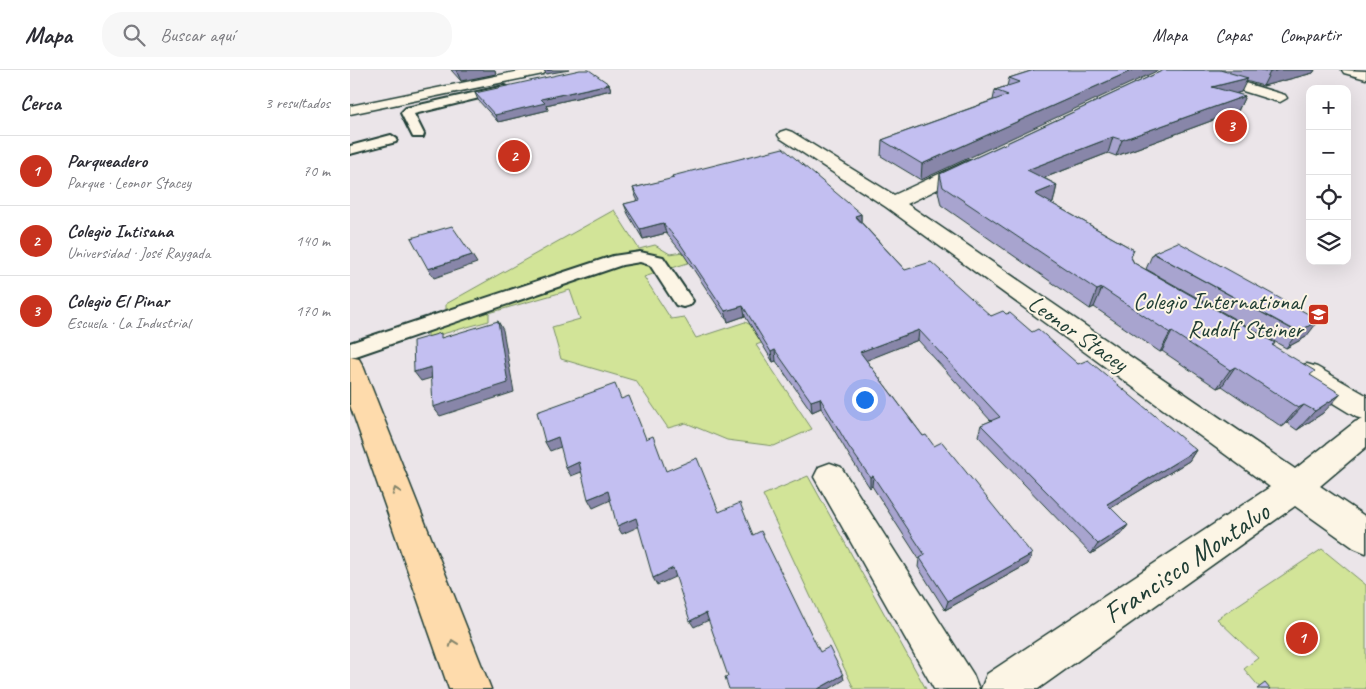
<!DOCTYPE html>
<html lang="es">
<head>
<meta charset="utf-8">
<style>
  body { margin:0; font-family:Caveat,sans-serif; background:#f7f7f7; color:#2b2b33 }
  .controls { position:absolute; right:15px; top:15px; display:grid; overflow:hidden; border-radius:10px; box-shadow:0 5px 20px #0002 }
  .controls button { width:45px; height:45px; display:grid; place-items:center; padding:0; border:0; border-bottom:1px solid #e1e1e2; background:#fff; color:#2b2b33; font:25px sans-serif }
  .you { position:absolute; left:514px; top:329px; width:18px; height:18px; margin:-12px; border:4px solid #fff; border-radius:50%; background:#1a73e8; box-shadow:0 0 0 8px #1a73e833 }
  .badge { display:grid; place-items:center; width:32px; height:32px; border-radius:50%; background:#c8321e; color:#fff; font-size:16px; font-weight:700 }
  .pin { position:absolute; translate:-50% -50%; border:2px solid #fff; box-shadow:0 1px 5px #0006 }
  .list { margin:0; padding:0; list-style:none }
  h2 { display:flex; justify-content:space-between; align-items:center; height:65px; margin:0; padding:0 20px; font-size:21px }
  h2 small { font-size:16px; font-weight:400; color:#7c7c81 }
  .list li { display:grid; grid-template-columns:32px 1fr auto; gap:15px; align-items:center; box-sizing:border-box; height:70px; padding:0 20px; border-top:1px solid #e1e1e2 }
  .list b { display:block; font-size:19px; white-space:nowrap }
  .list p { margin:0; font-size:16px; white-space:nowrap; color:#7c7c81 }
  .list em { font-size:16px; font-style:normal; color:#7c7c81 }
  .icon { flex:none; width:28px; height:28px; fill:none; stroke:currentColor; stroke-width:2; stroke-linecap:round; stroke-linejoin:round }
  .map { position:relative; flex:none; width:1016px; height:619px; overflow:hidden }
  header { display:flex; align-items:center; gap:30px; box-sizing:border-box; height:70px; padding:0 25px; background:#fff; border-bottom:1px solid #e1e1e2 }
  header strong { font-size:24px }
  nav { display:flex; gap:28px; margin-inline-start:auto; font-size:18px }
  .search { width:350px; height:45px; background:#f7f7f7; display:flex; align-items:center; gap:12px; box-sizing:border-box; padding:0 18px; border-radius:20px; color:#7c7c81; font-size:19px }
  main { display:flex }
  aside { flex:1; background:#fff }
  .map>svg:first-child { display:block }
  .green { fill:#d2e498; stroke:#789066 }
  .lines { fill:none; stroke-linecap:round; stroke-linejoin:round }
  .service-casing { stroke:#1f3d34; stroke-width:4 }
  .minor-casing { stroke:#1f3d34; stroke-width:3 }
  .primary-casing { stroke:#1f3d34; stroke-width:3 }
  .service { fill:#fcf5e5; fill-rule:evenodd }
  .minor { fill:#fcf5e5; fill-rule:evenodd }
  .primary { fill:#fedbac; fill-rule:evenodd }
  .wall { fill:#a8a4cf; stroke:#1f3d34 }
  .shaded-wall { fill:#8886a9; stroke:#1f3d34 }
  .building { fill:#c3bff1; stroke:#1f3d34 }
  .oneway { stroke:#83846a }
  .labels { text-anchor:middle; stroke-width:4; stroke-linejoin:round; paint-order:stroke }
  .poi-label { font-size:24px; fill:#1f3d34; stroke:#fcf5e5; text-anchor:end }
  .street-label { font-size:24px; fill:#1f3d34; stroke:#fcf5e5 }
  .near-street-label { font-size:29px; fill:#1f3d34; stroke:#fcf5e5 }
</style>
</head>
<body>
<header>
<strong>Mapa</strong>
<div class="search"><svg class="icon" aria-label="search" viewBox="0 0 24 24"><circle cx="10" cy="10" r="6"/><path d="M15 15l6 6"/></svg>Buscar aquí</div>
<nav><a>Mapa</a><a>Capas</a><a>Compartir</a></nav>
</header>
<main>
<aside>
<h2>Cerca<small>3 resultados</small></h2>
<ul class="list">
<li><span class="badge">1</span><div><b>Parqueadero</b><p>Parque · Leonor Stacey</p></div><em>70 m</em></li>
<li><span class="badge">2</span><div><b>Colegio Intisana</b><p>Universidad · José Raygada</p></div><em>140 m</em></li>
<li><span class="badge">3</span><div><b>Colegio El Pinar</b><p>Escuela · La Industrial</p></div><em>170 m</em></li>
</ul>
</aside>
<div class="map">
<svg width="1016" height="619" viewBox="0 0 1016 619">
  <rect width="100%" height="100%" fill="#ebe5e9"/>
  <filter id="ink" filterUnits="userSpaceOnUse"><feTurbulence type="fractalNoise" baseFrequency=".02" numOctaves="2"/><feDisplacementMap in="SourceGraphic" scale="10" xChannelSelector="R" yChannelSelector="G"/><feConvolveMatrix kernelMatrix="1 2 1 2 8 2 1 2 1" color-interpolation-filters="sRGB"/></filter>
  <g filter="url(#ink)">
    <path class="green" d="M264,140L289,179L305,175L320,184L339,181L347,190L294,207L321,249L334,247L346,268L395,252L401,255L473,250L406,275L462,359L424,376L377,370L336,353L318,358L286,311L211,289L202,257L230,249L220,220L139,243V251L78,268V252L96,242V234Z
      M458,406L576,619H504L413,425Z
      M972,479L1016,515V619H911L894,599L908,588L867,549Z"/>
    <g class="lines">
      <defs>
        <path id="service" d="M154,16L158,17L160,19L158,21L64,44L74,64L73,67H63L51,43L56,38Z
          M41,65L47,69L46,72L0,84V76Z
          M290,182L313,187L343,231L340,235L333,237L326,235L300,195L290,192L272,195L0,288V273L263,186Z"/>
        <path id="minor" d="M175,0H199L193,4L0,44V36Z
          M833,0H852L935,25L937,28L930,32L925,31L835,3Z
          M992,0L1016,1V9L994,3Z
          M436,60L442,62L544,125L617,91L623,90L629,91L632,95L629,99L557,134L945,399L1005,352L1013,349L1006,347L947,311L943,304L947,297L957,294L967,297L1016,325V377L970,416L1016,447V483L1004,478L945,436L688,619H631L637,604L920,417L536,137L430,68L428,65L430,62Z
          M480,393L491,397L623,604L629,619H584L464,407L469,397Z"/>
        <path id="primary" d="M0,287L9,289L13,296L141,619H99L0,335Z"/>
      </defs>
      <use href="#service" class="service-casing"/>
      <use href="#minor" class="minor-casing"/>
      <use href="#primary" class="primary-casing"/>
      <use href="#service" class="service"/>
      <use href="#minor" class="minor"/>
      <use href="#primary" class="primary"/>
    </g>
    <path class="wall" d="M101,0H145L146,4L111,11Z
      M684,0L571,110L531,86L532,70L643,30L645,20L657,16L659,8Z
      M814,0H965L963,3L913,16L896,11L891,22L886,24L895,26L888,41L766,86L758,83L694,108L707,115L703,133H701L784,180L781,187L784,193L925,273L923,276L961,306L973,343L947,360L937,353L932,357L872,316L867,318L812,281L810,282L744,237L740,239L591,135L588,121L590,104Z
      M259,14L261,20L196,35L198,40L148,52L128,30L125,23Z
      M322,106L511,144V152L555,200L641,246L656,244L728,294L846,380L839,391L761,438L778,455L771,464L741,484L628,366L631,355L641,351L568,270L516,290L573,366L678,494L595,540L568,497L569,489L522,416L520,418L500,387L471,338L462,342L426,291L423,292L395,246L378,252L334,185L316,163L293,169L278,144L274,134L288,131L286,127L283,118L323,109Z
      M803,183L956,267L936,278L796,199Z"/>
    <path class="shaded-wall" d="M106,0H145L146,4L111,11Z
      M194,0H219L196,4Z
      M783,0H809L571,110L572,94Z
      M929,0H965L963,3L913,16L920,2Z
      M898,8L891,22L856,32L862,17Z
      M259,14L261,20L196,35L198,40L148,52L145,45L191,29Z
      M895,26L888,41L766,86L772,70Z
      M763,67L758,83L673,116L677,100Z
      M707,115L703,133L680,141L685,124Z
      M511,144V155L505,146Z
      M313,153L316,163L293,169L290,159Z
      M122,185L127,193L84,208L78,199Z
      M752,218L744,237L740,239L747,220Z
      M393,236L395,246L378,252L375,241Z
      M969,250L956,267L936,278L948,262Z
      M148,251L153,260L164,322L90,346L83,337Z
      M569,260L568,270L510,293V282Z
      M822,262L812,281L810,282L820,263Z
      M425,280L426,291L423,292L421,282Z
      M81,297L88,306L71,311L64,302Z
      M885,297L872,316L867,318L880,300Z
      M991,324L973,343L947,360L965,341Z
      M470,328L471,338L462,342L461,331Z
      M954,335L937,353L932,357L948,338Z
      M208,367L213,376L200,381L195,372Z
      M846,380L839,391L751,444L757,434Z
      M229,392L234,401L221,406L216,398Z
      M523,406L522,416L520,418V407Z
      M258,421L263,429L243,438L238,429Z
      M286,448L290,456L272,464L267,456Z
      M778,455L771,464L741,484L748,474Z
      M682,484L678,494L595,540L598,531Z
      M323,498L327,506L307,515L303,508Z
      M356,543L359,550L344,557L340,551Z
      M493,605L494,610L479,619H468Z"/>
    <path class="building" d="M230,0H239L259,14L191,29L195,33L145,45L125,23Z
      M684,0H783L572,94L532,70L658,25L645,20L670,12L659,8Z
      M814,0H870L898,8L862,17L895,26L772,70L763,67L677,100L707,115L685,124L784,180L780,186L784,193L925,273L922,275L965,301L960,305L991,324L965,341L954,335L948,338L885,297L880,300L822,262L820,263L752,218L747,220L593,117L590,104Z
      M911,0H929L920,2Z
      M433,78L511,144L505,146L555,200L581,192L641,246L653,241L656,244L660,243L682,262L688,259L728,294L738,290L846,380L757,434L778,455L748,474L631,355L650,347L569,260L510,282L573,366L576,365L584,376L592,372L682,484L598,531L570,488L575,485L523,406L520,407L499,377L470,328L461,331L425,280L421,282L393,236L375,241L331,175L313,153L290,159L274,134L290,130L283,118L324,108L322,106Z
      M102,156L122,185L78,199L61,168Z
      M828,172L969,250L948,262L803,183Z
      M148,251L158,313L83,337L81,297L64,302L63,271L91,263V268Z
      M265,314L271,329L279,326L296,369L303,366L316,401L347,388L369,442L390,433L403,465L411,461L470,582L479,577L493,605L468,619H379L375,607L378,606L356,543L340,551L323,498L303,508L286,448L267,456L258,421L238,429L229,392L216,398L208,367L195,372L187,342Z
      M915,613L920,619H907Z"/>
    <defs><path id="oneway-chevron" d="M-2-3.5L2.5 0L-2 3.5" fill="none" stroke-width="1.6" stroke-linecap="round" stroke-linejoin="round" transform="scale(1.25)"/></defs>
    <g class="oneway">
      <use href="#oneway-chevron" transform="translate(46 421) rotate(-110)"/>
      <use href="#oneway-chevron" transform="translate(103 573) rotate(-110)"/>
    </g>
  </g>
  <defs>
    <symbol id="school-square" viewBox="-11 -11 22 22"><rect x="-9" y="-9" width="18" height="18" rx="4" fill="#c8321e" stroke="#fcf5e5"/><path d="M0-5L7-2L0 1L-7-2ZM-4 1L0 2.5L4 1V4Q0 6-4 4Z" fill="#fff"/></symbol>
  </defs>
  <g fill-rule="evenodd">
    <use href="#school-square" x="956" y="232" width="25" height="25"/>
  </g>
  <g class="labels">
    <g class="poi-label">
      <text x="953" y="239">Colegio International<tspan x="953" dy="28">Rudolf Steiner</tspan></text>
    </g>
    <g class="street-label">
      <text transform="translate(728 263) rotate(35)" y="8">Leonor Stacey</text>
    </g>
    <g class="near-street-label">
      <text transform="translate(836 492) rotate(-34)" y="10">Francisco Montalvo</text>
    </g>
  </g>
</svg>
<div class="controls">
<button>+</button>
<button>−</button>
<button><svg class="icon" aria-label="locate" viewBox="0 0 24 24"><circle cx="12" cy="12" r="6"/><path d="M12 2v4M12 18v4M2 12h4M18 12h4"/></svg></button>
<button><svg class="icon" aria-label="layers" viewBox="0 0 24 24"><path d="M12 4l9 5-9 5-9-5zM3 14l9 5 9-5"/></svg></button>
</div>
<div class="you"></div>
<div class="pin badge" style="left:952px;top:568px">1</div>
<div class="pin badge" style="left:164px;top:86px">2</div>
<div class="pin badge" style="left:881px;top:56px">3</div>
</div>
</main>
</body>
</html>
